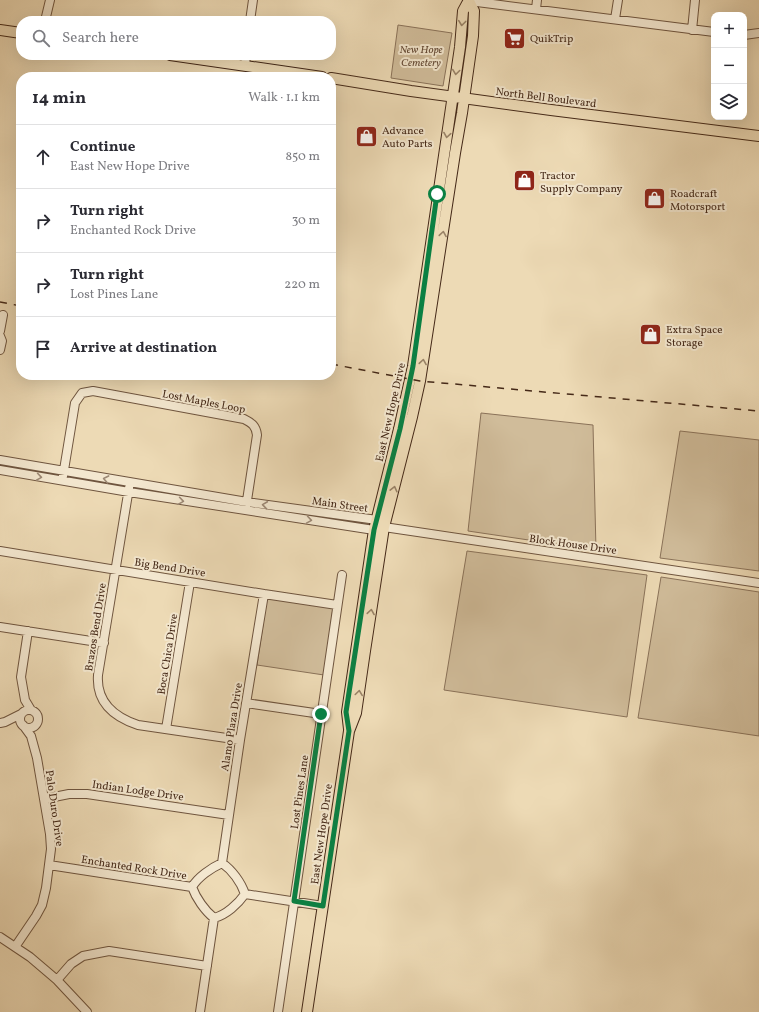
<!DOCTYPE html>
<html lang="en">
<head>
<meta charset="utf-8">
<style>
  body { margin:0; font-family:Vollkorn,serif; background:#f7f7f7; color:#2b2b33 }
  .controls { position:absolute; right:12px; top:12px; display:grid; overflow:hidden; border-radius:8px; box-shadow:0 4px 16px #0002 }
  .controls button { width:36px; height:36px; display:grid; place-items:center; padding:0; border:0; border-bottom:1px solid #e1e1e2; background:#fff; color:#2b2b33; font:20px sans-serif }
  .stop { position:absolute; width:12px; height:12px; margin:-9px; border:3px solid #0b8043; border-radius:50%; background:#fff }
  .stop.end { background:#0b8043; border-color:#fff; box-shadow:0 1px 4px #0008 }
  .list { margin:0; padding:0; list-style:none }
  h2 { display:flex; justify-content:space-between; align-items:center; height:52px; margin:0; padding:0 16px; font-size:17px }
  h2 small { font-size:13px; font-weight:400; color:#7c7c81 }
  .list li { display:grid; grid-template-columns:26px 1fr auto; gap:12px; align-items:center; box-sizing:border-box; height:64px; padding:0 16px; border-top:1px solid #e1e1e2 }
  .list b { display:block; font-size:15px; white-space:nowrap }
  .list p { margin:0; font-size:13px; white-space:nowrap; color:#7c7c81 }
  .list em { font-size:13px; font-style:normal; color:#7c7c81 }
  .icon { flex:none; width:22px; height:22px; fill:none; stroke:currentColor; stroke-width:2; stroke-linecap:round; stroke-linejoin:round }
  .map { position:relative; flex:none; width:759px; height:1012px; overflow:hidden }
  .search { position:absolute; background:#fff; box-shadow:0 4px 16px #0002; left:16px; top:16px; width:320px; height:44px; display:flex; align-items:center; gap:10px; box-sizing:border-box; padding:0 14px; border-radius:16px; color:#7c7c81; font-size:15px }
  .panel { position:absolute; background:#fff; box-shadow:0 4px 16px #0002; left:16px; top:72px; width:320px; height:308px; border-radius:16px }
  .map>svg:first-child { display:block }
  .green { fill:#d0bc9a; stroke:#8a7259 }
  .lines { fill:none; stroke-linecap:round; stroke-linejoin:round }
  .minor-casing { stroke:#6f553f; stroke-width:10 }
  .major-casing { stroke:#452918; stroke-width:12 }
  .minor { stroke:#f3e7cf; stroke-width:8 }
  .major { stroke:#eddab5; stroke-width:10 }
  .rail { stroke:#452918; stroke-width:1.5; stroke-dasharray:7 7; stroke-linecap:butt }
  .oneway { stroke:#998266 }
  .oneway2 { stroke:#9c8874 }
  .route { stroke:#0b8043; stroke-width:5 }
  .labels { text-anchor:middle; stroke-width:4; stroke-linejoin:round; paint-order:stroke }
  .poi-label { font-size:11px; fill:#452918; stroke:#f3e7cf; text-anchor:start }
  .park-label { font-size:11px; font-style:italic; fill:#614632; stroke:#f3e7cf }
  .street-label { font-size:11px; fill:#452918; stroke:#f3e7cf }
</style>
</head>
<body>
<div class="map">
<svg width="759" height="1012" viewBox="0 0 759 1012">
  <rect width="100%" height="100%" fill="#eddab5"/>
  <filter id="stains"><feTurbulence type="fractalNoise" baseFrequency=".005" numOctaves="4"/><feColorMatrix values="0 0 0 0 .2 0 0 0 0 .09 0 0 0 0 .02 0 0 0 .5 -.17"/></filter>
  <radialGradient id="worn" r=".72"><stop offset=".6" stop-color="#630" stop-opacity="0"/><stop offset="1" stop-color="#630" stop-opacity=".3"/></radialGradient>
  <path class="green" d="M398,25L452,33L443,86L391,78Z
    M481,413L593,425L596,550L468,531Z
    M680,431L759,440V571L660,558Z
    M467,551L647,575L627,717L444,690Z
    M661,577L759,592V736L638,718Z
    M267,598L333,608L324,675L257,665Z"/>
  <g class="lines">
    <defs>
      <path id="minor" d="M469,1L714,32
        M536,9L537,0
        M615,19L618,0
        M45,21L50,0
        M250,21L253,0
        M692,30L695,0
        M744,35L759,33
        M245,66L246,55
        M0,331L3,315
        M0,336L2,341L0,350
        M0,460L247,502L377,520L381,524
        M0,470L129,492L374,530L384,527L759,583
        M63,476L75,403L82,393L93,391L244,419C252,423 256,426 257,435L246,507
        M129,488L98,675C96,702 114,717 138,725L240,740
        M0,551L264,594L337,605
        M0,627L104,643
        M28,631L21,677L25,700L31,710
        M246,703L321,714
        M20 719a9 9 0 1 1 18 0a9 9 0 1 1-18 0Z
        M0,723L5,722L21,714
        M166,729L190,582
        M44,799L69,794H87L229,815
        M222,863L240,740L264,594
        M222,863C232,870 241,882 245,894C238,904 226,915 214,918C205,911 196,898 192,887C198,877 211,868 222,863Z
        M49,865L192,887
        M245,894L323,906
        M0,937L30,957L57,980L87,1012
        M15,947L36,916L42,905L46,888L51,849L50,834L37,758L31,736L23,725
        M57,980L71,964L83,956L109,951L207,966
        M200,1012L214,918
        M278,1012L342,575"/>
      <path id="major" d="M0,30L21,33
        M170,55L322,77
        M331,78L411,91L551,110L759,136
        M349,729L347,712L374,530L399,429L413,366L460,47L463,11L469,0
        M307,1012L349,731L356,713L365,651L384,527L412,417L420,381L455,153L462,113L473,36L474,11L469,1"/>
    </defs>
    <use href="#minor" class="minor-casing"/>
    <use href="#major" class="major-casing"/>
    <use href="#minor" class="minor"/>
    <use href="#major" class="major"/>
    <path class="rail" d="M0,302L21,306
      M331,364L420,381L759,411"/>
  </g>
  <defs><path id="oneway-chevron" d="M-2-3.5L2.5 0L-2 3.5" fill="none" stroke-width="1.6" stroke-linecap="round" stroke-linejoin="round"/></defs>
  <g class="oneway">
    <use href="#oneway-chevron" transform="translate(462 23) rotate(97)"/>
    <use href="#oneway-chevron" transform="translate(456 72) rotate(98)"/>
    <use href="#oneway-chevron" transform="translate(447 135) rotate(99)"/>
    <use href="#oneway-chevron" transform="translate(443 234) rotate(-81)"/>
    <use href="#oneway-chevron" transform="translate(423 362) rotate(-81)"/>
    <use href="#oneway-chevron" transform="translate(394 489) rotate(-76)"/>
    <use href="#oneway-chevron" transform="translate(371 612) rotate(-81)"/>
    <use href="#oneway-chevron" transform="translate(359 693) rotate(-82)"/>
  </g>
  <g class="oneway2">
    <use href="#oneway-chevron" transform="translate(39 477) rotate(9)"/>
    <use href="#oneway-chevron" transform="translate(106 479) rotate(-169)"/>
    <use href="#oneway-chevron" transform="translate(181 501) rotate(9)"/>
    <use href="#oneway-chevron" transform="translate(265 505) rotate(-172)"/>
    <use href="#oneway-chevron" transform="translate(309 520) rotate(9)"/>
  </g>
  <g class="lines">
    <path class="route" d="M321,714L294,901L323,906L349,731L346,712L374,530L400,429L413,366L437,194"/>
  </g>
  <defs>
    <symbol id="supermarket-square" viewBox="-11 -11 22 22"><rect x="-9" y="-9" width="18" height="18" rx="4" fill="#8f2418" stroke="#f3e7cf"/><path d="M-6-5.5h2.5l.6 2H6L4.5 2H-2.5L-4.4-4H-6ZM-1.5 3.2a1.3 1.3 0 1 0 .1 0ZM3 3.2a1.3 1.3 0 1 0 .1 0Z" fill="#fff"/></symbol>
    <symbol id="shop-square" viewBox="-11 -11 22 22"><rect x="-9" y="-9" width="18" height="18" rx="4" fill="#8f2418" stroke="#f3e7cf"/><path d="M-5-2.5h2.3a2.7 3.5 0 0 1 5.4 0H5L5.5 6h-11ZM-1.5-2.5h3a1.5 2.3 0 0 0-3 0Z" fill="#fff"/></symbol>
  </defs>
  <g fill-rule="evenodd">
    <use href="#supermarket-square" x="502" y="26" width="25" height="25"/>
    <use href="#shop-square" x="354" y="124" width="25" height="25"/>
    <use href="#shop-square" x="512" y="168" width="25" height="25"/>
    <use href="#shop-square" x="642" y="186" width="25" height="25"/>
    <use href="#shop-square" x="638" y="322" width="25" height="25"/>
  </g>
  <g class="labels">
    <g class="poi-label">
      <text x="530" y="42">QuikTrip</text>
      <text x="382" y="134">Advance<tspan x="382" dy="13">Auto Parts</tspan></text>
      <text x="540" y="179">Tractor<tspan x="540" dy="13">Supply Company</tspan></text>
      <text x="670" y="197">Roadcraft<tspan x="670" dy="13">Motorsport</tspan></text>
      <text x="666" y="333">Extra Space<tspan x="666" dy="13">Storage</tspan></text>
    </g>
    <g class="park-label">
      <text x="421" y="53">New Hope<tspan x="421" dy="13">Cemetery</tspan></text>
    </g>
    <g class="street-label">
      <text transform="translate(546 97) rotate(7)" y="4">North Bell Boulevard</text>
      <text transform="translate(204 401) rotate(11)" y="4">Lost Maples Loop</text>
      <text transform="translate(390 412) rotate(-77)" y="4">East New Hope Drive</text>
      <text transform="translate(340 504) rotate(8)" y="4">Main Street</text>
      <text transform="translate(573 544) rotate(8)" y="4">Block House Drive</text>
      <text transform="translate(170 567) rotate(9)" y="4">Big Bend Drive</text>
      <text transform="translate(95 627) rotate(-81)" y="4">Brazos Bend Drive</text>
      <text transform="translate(167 654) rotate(-81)" y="4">Boca Chica Drive</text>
      <text transform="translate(231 727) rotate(-81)" y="4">Alamo Plaza Drive</text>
      <text transform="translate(138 790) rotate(8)" y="4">Indian Lodge Drive</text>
      <text transform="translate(299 792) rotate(-82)" y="4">Lost Pines Lane</text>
      <text transform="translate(55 808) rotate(82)" y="4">Palo Duro Drive</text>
      <text transform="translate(321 834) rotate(-82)" y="4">East New Hope Drive</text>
      <text transform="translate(134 867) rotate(9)" y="4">Enchanted Rock Drive</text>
    </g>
  </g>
  <rect width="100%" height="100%" filter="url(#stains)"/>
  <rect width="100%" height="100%" fill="url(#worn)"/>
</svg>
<div class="controls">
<button>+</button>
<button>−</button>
<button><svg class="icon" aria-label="layers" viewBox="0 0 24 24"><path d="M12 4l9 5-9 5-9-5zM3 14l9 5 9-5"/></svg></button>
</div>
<div class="stop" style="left:437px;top:194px"></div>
<div class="stop end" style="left:321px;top:714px"></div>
<div class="search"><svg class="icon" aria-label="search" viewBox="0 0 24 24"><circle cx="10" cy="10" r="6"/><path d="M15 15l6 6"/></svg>Search here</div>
<section class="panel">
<h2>14 min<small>Walk · 1.1 km</small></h2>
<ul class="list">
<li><svg class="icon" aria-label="ahead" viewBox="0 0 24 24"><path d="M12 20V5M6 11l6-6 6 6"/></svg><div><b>Continue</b><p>East New Hope Drive</p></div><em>850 m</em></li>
<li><svg class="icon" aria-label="right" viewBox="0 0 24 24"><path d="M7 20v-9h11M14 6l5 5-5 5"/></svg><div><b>Turn right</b><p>Enchanted Rock Drive</p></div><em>30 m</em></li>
<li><svg class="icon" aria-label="right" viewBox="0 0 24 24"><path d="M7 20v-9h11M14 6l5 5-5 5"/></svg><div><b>Turn right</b><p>Lost Pines Lane</p></div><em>220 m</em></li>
<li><svg class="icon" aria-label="arrive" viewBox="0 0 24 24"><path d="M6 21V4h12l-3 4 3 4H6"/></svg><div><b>Arrive at destination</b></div></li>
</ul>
</section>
</div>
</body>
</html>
